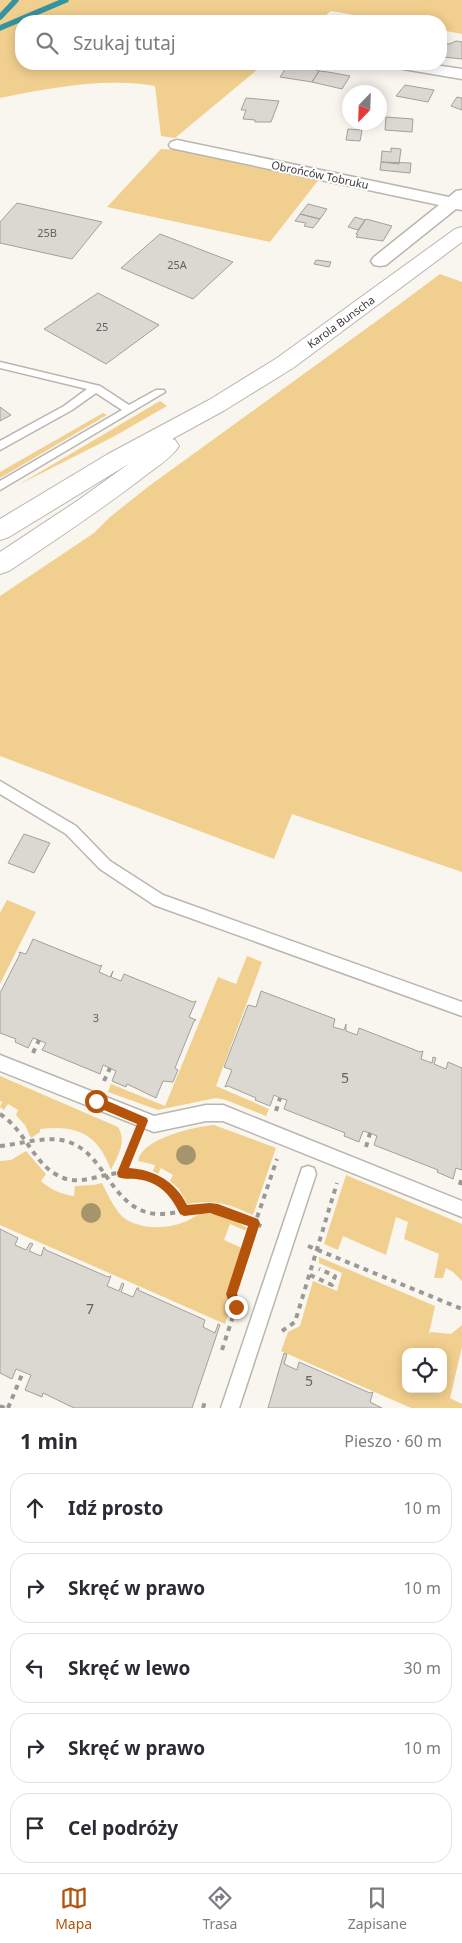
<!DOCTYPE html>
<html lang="pl">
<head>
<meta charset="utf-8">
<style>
  body { margin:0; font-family:"Noto Sans",sans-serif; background:#f2f2f3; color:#2b2b33 }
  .controls { position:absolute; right:15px; bottom:15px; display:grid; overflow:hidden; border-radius:10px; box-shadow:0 2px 12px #0003 }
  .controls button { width:45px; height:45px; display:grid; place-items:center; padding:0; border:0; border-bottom:1px solid #e1e1e2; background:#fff; color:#2b2b33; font:25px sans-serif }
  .compass { position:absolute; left:342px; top:85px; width:45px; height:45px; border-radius:50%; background:#fff; box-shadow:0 2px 12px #0003; rotate:203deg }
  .stop { position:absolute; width:15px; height:15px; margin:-11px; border:4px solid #b45309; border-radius:50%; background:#fff }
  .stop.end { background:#b45309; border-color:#fff; box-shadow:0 1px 5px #0008 }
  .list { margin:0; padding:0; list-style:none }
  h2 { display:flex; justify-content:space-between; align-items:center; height:65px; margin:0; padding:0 20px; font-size:21px }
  h2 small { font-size:16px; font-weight:400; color:#7c7c81 }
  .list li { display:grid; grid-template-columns:32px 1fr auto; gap:15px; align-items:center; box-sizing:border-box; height:70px; margin:0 10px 10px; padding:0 10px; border:1px solid #e1e1e2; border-radius:20px }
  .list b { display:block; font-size:19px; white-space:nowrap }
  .list em { font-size:16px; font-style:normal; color:#7c7c81 }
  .icon { flex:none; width:28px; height:28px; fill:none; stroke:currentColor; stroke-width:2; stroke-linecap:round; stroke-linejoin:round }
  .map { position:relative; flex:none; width:462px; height:1408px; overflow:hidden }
  .search { position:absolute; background:#fff; box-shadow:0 2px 12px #0003; left:15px; right:15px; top:15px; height:55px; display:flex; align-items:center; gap:12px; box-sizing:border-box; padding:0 18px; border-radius:20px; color:#7c7c81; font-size:19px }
  .sheet { height:465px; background:#fff }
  nav { display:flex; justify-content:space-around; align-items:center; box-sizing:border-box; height:70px; border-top:1px solid #e1e1e2; background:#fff; font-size:14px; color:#7c7c81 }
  nav a { display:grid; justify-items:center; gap:2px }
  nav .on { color:#b45309 }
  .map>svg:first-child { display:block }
  .green { fill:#f1cf8e; fill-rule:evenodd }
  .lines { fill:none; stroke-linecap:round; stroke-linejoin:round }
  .stream { stroke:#35949f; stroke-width:5.5 }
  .building { fill:#dbd8d2; stroke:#a3a09a }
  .service-casing { stroke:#b9b6b0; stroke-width:3 }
  .minor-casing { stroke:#b9b6b0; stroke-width:3 }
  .secondary-casing { stroke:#b9b6b0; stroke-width:2 }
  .path { stroke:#9b9995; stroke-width:4; stroke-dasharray:5 5; stroke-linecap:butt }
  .service { fill:#fff; fill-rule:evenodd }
  .minor { fill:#fff; fill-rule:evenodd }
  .secondary { fill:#fff; fill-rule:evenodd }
  .tree { fill:#a6956c }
  .route { fill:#b45309 }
  .labels { text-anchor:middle; stroke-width:4; stroke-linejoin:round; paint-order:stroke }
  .far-street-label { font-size:11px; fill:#3b3a38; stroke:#fff }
  .number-label { font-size:11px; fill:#63625e }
  .near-number-label { font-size:14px; fill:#63625e }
</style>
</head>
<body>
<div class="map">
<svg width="462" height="1408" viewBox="0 0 462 1408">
  <rect width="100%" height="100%" fill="#f9f6f0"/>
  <path class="green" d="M0,0H462V34L441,30V21H390L331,11L318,21H21V64H264L175,138L161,136L155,86C106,77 48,88 0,98Z
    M161,149L191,151L320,178L270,242L107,207Z
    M440,274L462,282V872L292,814L274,859L0,756V596L94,533L110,517L149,486L385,315Z
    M160,401L167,406L113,437L18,485Z
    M103,413L107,415L0,478V472Z
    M7,900L36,912L0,984V913Z
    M247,956L262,962L216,1086L269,1109L266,1116L226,1100L216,1098L158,1110L108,1092L111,1084L165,1106L218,977L236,984Z
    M0,1076L118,1127C127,1142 118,1155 111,1170C97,1133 77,1125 40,1129V1132L31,1138L25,1125L16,1115L18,1110L8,1104L4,1110L0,1107L2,1102L0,1101Z
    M214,1125L276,1148L253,1215C225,1203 217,1200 187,1204L179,1189L170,1181L173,1175L161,1168L158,1174L153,1171L155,1165L138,1161C142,1138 194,1127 214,1125Z
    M26,1151L46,1174L41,1181C51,1190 61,1194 74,1196L75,1186L93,1185L102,1183C107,1193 112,1204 119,1213C133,1230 165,1230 184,1222C189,1221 193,1217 198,1215C214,1210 236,1219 248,1229L244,1230L230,1224L224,1240L242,1248L226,1294L231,1306L225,1324L0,1225V1161L11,1160Z
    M346,1175L462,1224V1281L453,1272L446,1268L443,1278H434L439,1254L404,1239L408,1222L396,1217L386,1255L343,1236L338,1250L324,1244Z
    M319,1257L435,1306L429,1334L431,1332L451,1334L462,1325V1347L450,1398L462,1404V1408H411L281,1351L288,1332L300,1326L313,1281L337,1291L342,1273L319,1263ZM406,1352H443V1389H406Z"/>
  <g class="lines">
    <path class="stream" d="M0,17L16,0
      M0,28L66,0"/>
  </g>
  <path class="building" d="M456,41L462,42V59L443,57L441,55V43L449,44Z
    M288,65L311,68L319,71L312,82L280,77Z
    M319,71L328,72L350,76L342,89L312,82Z
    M405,85L434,90L428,102L396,96Z
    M457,97L462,98V110L451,106Z
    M246,98L279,101L271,122H255V120L243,119L246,110H241Z
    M386,117L413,119L412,132L385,130Z
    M348,129L362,130L360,141L346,140Z
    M391,148L401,149L399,164L381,162L382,151L391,152Z
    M381,162L411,163L410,173L380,170Z
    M17,203L102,222L72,259L0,243V222Z
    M308,204L327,209L320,219L300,214Z
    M300,214L320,219L313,228L304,226L306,223L295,221Z
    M355,217L365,220L358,230L348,227Z
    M366,219L392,226L383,241L356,237L358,235L356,234Z
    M160,234L233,262L193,299L121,268Z
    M316,260L331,262L329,267L314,264Z
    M98,293L159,325L106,364L44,329Z
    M0,407L11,415L0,421Z
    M24,834L50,843L34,873L8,863Z
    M33,939L100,966L102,965L99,972L110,977L113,971L111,977L121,981L124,974L193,1002L196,1001L189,1017L196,1020L194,1021L175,1068L178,1070L173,1082L163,1081L156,1098L127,1084L126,1087L112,1081L116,1071L103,1065L100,1074L42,1050L46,1043L33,1038L28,1048L15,1042L16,1039L0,1033V993L20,954L19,952L26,954Z
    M261,991L335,1019L333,1027L344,1030L346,1024V1031L357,1035L359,1028L420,1052L423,1051L421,1059L432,1063L433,1057L436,1058L434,1064L446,1069L448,1062L462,1068V1170L456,1168L453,1179L437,1172L438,1170L374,1145L377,1136L370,1133L363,1131L359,1142L344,1136L345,1133L284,1109L287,1100L280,1098L274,1095L270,1106L255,1100L256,1098L228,1086L225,1087L232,1070L224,1067L248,1005L256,1007Z
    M0,1229L18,1238L15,1245L26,1250L30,1243L33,1244L29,1251L41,1256L44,1247L46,1250L108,1277L111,1276L107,1286L119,1291L122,1283L124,1284L121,1292L133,1297L137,1288H139L138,1290L205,1320L203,1327L215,1333L218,1324L220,1325L192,1408H74L43,1393L42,1397L25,1390L31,1375L23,1372L16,1369L12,1379L0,1373Z
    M284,1353L287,1354L284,1364L297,1370L299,1362L370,1393L373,1392L370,1402L382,1408H268Z"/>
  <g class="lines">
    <defs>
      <path id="service" d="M0,362L100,386L129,405L156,390H164L165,392L0,490V481L122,410L96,393L72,410L0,450V441L64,406L87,389L0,368Z
        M0,781L76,826L110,861L163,895L462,1002V1016L154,905L100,869L66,834L0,794Z
        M0,1055L154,1116L206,1105H223L462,1201V1217L223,1121H206L154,1132L0,1071Z
        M308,1166L314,1168L316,1174L239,1408H221L300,1174L302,1168Z"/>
      <path id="minor" d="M395,64H428L462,69V79L403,69L398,67Z
        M177,140L449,197L456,191L462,190V210L456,209L386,265L380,266L374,265L371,261L374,257L439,205L171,148L169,145L171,142Z"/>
      <path id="secondary" d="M462,227V242L293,368L225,410L172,439L175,440L179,446C171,459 153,469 141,479C99,511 54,541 9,571L0,574V552L77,501L130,463L9,537L0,540V519L108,454L209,400L277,358L455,229Z"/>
    </defs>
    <use href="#service" class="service-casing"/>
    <use href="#minor" class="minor-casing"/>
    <use href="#secondary" class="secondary-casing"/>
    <path class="path" d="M33,1053L39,1040
      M104,1081L110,1068
      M276,1111L280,1098
      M0,1114C25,1130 32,1161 57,1175C75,1186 93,1177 112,1174C144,1168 170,1182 184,1211
      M0,1146C20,1144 41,1137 61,1140C102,1147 107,1197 143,1211C165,1220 189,1206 211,1208C230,1210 248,1220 265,1228
      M366,1147L370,1133
      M122,1173L135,1141
      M460,1185L462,1176
      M308,1246L462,1309
      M310,1275L332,1285L335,1276L319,1269
      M282,1331L295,1322L337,1183
      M222,1350L236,1307L231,1294L277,1159
      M0,1406L5,1408
      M8,1408L23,1372
      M203,1408L205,1401"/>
    <use href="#service" class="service"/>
    <use href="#minor" class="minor"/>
    <use href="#secondary" class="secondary"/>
  </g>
  <g class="tree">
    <circle cx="186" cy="1155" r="10"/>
    <circle cx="91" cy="1213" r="10"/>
  </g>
  <path class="route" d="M96,1096L147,1118L148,1121L129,1168C155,1170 175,1181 187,1205L210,1203L218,1204L258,1219L260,1223L237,1294L241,1307L240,1311L236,1312L232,1311L226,1294L248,1226L210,1213L184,1216L180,1214C172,1198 162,1184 142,1180C134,1178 126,1180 118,1177L117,1173L137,1124L92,1105L91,1101Z"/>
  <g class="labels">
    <g class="far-street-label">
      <text transform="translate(320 175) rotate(12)" y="4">Obrońców Tobruku</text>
      <text transform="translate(341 322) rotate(-36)" y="4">Karola Bunscha</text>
    </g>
    <g class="number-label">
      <text x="47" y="237">25B</text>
      <text x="177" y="269">25A</text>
      <text x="102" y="331">25</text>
      <text x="96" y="1022">3</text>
    </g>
    <g class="near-number-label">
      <text x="345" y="1083">5</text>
      <text x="90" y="1314">7</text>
      <text x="309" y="1386">5</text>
    </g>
  </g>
</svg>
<div class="controls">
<button><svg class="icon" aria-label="locate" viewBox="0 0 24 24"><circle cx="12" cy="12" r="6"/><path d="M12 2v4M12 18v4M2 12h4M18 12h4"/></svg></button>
</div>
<svg class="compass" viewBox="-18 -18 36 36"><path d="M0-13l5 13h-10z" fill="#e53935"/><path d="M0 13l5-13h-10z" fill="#7c7c81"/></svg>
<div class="stop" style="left:96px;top:1101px"></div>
<div class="stop end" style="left:236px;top:1307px"></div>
<div class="search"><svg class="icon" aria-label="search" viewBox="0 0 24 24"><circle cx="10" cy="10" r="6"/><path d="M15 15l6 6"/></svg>Szukaj tutaj</div>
</div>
<section class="sheet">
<h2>1 min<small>Pieszo · 60 m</small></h2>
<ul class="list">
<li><svg class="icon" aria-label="ahead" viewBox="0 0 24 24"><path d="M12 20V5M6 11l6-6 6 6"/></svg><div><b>Idź prosto</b></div><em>10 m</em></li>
<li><svg class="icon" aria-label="right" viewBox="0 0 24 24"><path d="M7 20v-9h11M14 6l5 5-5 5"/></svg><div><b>Skręć w prawo</b></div><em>10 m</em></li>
<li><svg class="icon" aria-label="left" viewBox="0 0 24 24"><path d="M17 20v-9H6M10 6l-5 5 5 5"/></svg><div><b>Skręć w lewo</b></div><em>30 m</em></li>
<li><svg class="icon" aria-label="right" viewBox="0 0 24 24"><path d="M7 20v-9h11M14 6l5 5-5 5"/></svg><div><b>Skręć w prawo</b></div><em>10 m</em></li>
<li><svg class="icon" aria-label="arrive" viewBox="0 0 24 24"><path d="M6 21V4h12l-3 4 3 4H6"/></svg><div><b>Cel podróży</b></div></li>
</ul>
</section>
<nav>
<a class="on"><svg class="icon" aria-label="map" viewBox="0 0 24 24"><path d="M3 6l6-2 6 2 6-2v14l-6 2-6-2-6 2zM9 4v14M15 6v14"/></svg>Mapa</a>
<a><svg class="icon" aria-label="directions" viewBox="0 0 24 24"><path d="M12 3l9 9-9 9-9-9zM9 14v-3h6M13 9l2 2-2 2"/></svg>Trasa</a>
<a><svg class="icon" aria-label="saved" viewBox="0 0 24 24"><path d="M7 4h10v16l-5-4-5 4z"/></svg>Zapisane</a>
</nav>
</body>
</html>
